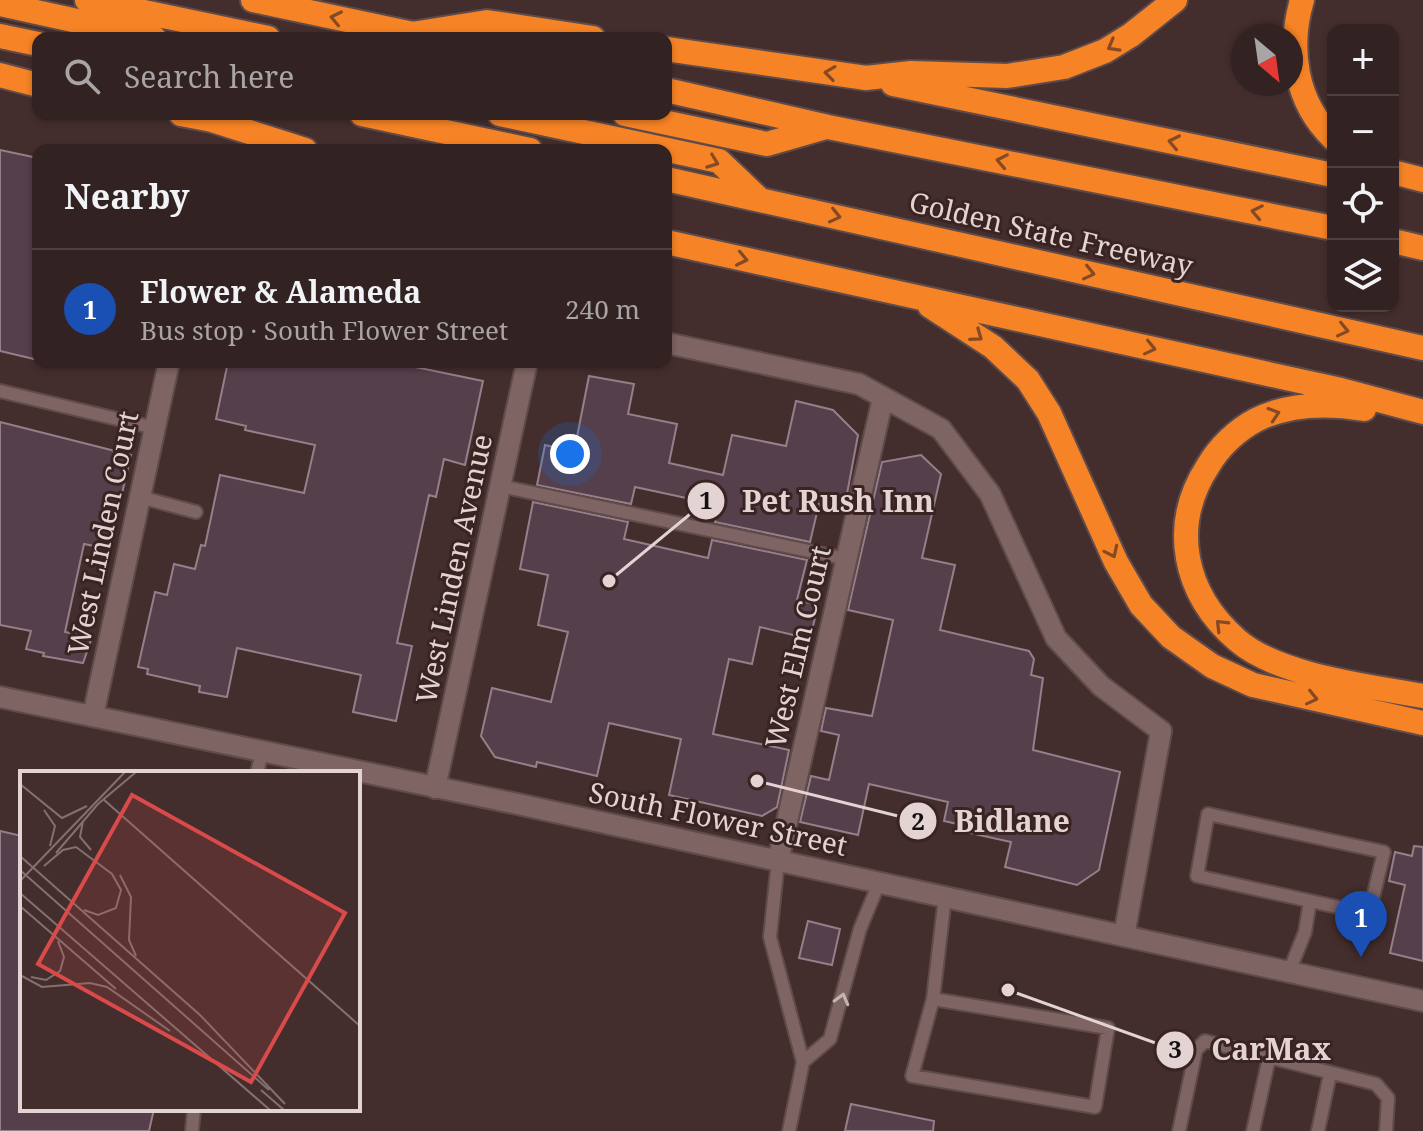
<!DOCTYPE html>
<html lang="en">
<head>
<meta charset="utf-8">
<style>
  body { margin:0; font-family:"Noto Serif",serif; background:#3b2a2a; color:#f1f3f6 }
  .controls { position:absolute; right:24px; top:24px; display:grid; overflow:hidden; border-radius:16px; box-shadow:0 2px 6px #0004 }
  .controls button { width:72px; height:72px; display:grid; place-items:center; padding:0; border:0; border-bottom:2px solid #4e3f40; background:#322; color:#f1f3f6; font:40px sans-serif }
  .compass { position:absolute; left:1231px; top:24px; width:72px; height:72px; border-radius:50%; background:#322; box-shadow:0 2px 6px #0004; rotate:151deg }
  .you { position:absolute; left:570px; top:454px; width:28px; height:28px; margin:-20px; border:6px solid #fff; border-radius:50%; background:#1a73e8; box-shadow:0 0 0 12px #1a73e833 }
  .badge { display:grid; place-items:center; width:52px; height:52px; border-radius:50%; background:#57c9e3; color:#fff; font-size:26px; font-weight:700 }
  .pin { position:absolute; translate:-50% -66px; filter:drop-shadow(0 2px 4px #0008) }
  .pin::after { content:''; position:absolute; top:42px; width:28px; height:24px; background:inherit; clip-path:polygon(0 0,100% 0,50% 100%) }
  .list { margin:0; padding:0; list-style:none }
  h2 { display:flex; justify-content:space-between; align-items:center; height:104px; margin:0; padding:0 32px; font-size:34px }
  h2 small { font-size:26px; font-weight:400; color:#a9a4a5 }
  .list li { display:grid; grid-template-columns:52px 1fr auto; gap:24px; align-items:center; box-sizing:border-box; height:120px; padding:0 32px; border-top:2px solid #4e3f40 }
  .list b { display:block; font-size:30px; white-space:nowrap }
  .list p { margin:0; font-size:26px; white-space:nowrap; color:#a9a4a5 }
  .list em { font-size:26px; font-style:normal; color:#a9a4a5 }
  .icon { flex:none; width:44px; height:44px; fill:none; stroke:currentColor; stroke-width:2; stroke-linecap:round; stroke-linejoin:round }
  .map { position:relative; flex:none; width:1423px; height:1131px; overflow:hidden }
  .search { position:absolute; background:#322; box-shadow:0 2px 6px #0004; left:32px; top:32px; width:640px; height:88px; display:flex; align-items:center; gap:20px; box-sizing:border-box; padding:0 28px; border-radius:16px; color:#a9a4a5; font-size:30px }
  .panel { position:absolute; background:#322; box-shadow:0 2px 6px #0004; left:32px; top:144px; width:640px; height:224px; border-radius:16px }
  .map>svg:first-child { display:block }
  .building { fill:#543f4a; stroke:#967f8a; stroke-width:2 }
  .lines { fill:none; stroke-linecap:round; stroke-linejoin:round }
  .lane-casing { stroke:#5e4b4a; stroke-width:16 }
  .street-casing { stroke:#5e4b4a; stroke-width:24 }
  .secondary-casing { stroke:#5e4b4a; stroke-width:24 }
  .highway-casing { stroke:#5e4b4a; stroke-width:28 }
  .lane { stroke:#7e6463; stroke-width:12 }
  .street { stroke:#7e6463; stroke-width:20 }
  .secondary { stroke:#7e6463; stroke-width:20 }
  .highway { stroke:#f68325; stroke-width:24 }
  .oneway { stroke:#854a24 }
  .oneway2 { stroke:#c5b2b1 }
  .labels { text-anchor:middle; stroke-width:6; stroke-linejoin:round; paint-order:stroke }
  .street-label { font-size:28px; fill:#e3d4d3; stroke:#392423 }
  .inset-road { fill:none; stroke:#84706f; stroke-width:2 }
  .view { fill:#d94a4a; fill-opacity:0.15; stroke:#d94a4a; stroke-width:4 }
  .inset-edge { fill:none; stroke:#e3d4d3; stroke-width:4 }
  .leader { fill:none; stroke:#e3d4d3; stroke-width:3 }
  .callout-dot { fill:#e3d4d3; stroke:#392423; stroke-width:3 }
  .mark-label { font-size:24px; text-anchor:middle; font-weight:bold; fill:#111 }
  .callout-label { font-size:30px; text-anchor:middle; font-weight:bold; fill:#e3d4d3; stroke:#392423; stroke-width:6; stroke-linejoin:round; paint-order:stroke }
</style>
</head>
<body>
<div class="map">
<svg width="1423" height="1131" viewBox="0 0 1423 1131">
  <rect width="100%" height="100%" fill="#442e2d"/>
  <path class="building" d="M0,150L38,158V360L0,351Z
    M228,362H391L483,381L465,465L444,459L436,497L429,495L397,643L412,646L396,721L353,712L361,675L237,648L227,697L199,692L200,686L147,674L148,669L138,667L155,592L167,595L174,564L195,569L201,545L205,546L220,475L304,493L315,445L245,430L246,426L216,419Z
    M589,376L634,384L628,414L677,424L669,463L723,475L732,435L786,446L796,401L833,410L858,435L844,510L819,504L810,542L715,522L719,505L635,487L631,504L537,485L545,445L574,452Z
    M0,422L131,455L109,549L84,544L65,632L92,637L83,663L43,656L44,653L26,649L31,631L0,625Z
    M921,455L941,474L922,558L955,565L940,630L1029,651L1034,659L1031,675L1043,678L1033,750L1120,772L1099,870L1077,885L1005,867L1011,842L961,831L962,825L944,821L948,802L869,784L858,835L800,822L811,776L829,780L839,735L821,731L826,708L872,716L893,620L848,610L882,462Z
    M533,502L628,522L624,539L708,558L712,540L807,560L797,600L818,605L810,639L760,627L752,664L729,659L713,734L789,750L777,807L762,816L669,795L681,739L609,723L597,776L537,762L536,767L495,757L481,736L492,688L551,702L568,632L538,625L548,575L520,569Z
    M0,831L22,836V1109H154L149,1131H0Z
    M1414,846L1423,847V961L1390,953L1405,885L1389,881L1395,852L1412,856Z
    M808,921L840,929L832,965L799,958Z
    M851,1104L934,1121L933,1131H845Z"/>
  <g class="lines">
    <defs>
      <path id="lane" d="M0,391L155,428
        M500,486L847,559
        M140,497L196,512
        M257,773L262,752
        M1208,814L1384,852L1369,914L1197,876Z
        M778,861L770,937L803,1062L789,1131
        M1289,972L1305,932L1310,901
        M933,999L1108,1028L1095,1107L912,1076L933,999L945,897
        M803,1062L830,1039L860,929L879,883
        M192,1131L194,1109
        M1179,1131L1196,1050L1205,1041L1376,1084L1388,1098L1386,1131
        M1253,1131L1269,1058
        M1318,1131L1330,1074"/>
      <path id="street" d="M666,343L859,384L941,429L990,494L1056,638L1101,686L1161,731L1124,936
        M93,716L169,362
        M435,788L527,362
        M778,861L883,398"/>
      <path id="secondary" d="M0,697L513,803L1423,1001"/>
      <path id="highway" d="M87,0L268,38
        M253,0L427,37
        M1302,0C1288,48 1295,102 1333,138
        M0,4L154,38
        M412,34L487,22L593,38
        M0,36L38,44
        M666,49L866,78L911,73L1007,76L1064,67L1105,51L1131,35L1175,0
        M0,75L38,85
        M893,84L1333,175
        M666,90L828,127L1333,228
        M181,114L212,120L305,150
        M362,114L530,150
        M500,114L719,161L759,199
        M625,114L767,144L826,127
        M1393,172L1423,180
        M666,179L1423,348
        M1393,241L1423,248
        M666,242L1341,390L1423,412
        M930,306L993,347L1028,380L1049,413L1116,562L1141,605L1171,637L1212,666L1253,685L1423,723
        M1364,409C1328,403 1290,403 1256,420C1237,430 1219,447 1208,466C1169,526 1184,594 1237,640C1278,676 1369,686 1423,696"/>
    </defs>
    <use href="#lane" class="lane-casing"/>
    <use href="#street" class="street-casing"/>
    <use href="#secondary" class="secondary-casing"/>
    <use href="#highway" class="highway-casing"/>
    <use href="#lane" class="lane"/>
    <use href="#street" class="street"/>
    <use href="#secondary" class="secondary"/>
    <use href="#highway" class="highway"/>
  </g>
  <defs><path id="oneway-chevron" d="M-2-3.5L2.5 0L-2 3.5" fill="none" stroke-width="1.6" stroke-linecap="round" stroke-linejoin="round" transform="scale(2)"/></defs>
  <g class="oneway">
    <use href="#oneway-chevron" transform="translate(336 18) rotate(-168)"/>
    <use href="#oneway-chevron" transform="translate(1113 46) rotate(151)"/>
    <use href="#oneway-chevron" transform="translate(830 73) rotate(-172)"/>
    <use href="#oneway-chevron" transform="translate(1174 142) rotate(-168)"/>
    <use href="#oneway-chevron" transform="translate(1002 161) rotate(-169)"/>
    <use href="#oneway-chevron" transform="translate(713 162) rotate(21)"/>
    <use href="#oneway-chevron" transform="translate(1257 212) rotate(-169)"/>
    <use href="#oneway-chevron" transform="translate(835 216) rotate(13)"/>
    <use href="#oneway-chevron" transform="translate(742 259) rotate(12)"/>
    <use href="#oneway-chevron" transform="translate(1089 273) rotate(13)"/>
    <use href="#oneway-chevron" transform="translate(1343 330) rotate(13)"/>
    <use href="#oneway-chevron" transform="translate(977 336) rotate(36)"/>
    <use href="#oneway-chevron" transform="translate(1150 348) rotate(13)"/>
    <use href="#oneway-chevron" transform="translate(1274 414) rotate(-18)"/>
    <use href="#oneway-chevron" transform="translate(1112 552) rotate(65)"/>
    <use href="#oneway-chevron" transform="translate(1221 625) rotate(-135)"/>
    <use href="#oneway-chevron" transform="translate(1312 698) rotate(13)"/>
  </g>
  <use class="oneway2" href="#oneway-chevron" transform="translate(842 999) rotate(-75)"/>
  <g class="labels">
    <g class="street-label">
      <text transform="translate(1051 234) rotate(13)" y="10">Golden State Freeway</text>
      <text transform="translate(103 533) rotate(-78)" y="10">West Linden Court</text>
      <text transform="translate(454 569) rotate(-78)" y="10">West Linden Avenue</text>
      <text transform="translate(798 647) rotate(-77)" y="10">West Elm Court</text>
      <text transform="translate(718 819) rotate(12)" y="10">South Flower Street</text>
    </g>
  </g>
  <g transform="translate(20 771)">
    <rect width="340" height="340" fill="#442e2d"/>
    <path class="inset-road" d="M0,13L42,47L67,35M83,28L340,255M24,39L35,55L30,75M63,50L60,66L71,79M36,82L78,33L116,1M0,85L180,244L265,333M24,95L43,79L56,76L92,103L101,119L96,137L78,144L64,139M0,99L249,319M100,104L111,126L109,169L116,185M0,110L105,1M0,122L250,339M0,135L96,218M0,204L22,216L70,212L87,216L150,260M11,206L26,209L40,200L44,186L38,170M241,319L264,339"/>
    <path class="view" d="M112,24L325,142L231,311L18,193Z"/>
    <rect width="340" height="340" class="inset-edge"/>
  </g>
  <path class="leader" d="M609 581L706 501M757 781L918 821M1008 990L1175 1050"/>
  <g class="callout-dot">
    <circle cx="609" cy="581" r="8"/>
    <circle cx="757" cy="781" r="8"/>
    <circle cx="1008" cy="990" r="8"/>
    <circle cx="706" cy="501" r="20"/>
    <circle cx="918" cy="821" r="20"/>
    <circle cx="1175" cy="1050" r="20"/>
  </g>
  <g class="mark-label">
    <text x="706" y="509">1</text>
    <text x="918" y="830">2</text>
    <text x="1175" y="1058">3</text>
  </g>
  <g class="callout-label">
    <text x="838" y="512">Pet Rush Inn</text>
    <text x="1012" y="832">Bidlane</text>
    <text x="1271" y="1060">CarMax</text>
  </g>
</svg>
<div class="controls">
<button>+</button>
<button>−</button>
<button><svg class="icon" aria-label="locate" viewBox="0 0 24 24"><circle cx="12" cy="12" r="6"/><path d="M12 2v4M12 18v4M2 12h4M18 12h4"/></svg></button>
<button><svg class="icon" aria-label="layers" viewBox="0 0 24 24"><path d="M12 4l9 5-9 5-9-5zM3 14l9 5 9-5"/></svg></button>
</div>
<svg class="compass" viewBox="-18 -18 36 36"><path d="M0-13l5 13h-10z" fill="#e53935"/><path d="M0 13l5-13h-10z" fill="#a9a4a5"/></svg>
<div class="you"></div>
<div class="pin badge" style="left:1361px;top:957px;background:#1a4fb4">1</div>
<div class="search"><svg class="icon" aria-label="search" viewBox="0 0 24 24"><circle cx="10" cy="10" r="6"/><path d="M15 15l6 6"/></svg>Search here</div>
<section class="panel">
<h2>Nearby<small></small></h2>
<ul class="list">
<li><span class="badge" style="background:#1a4fb4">1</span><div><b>Flower &amp; Alameda</b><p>Bus stop · South Flower Street</p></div><em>240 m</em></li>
</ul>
</section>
</div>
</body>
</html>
